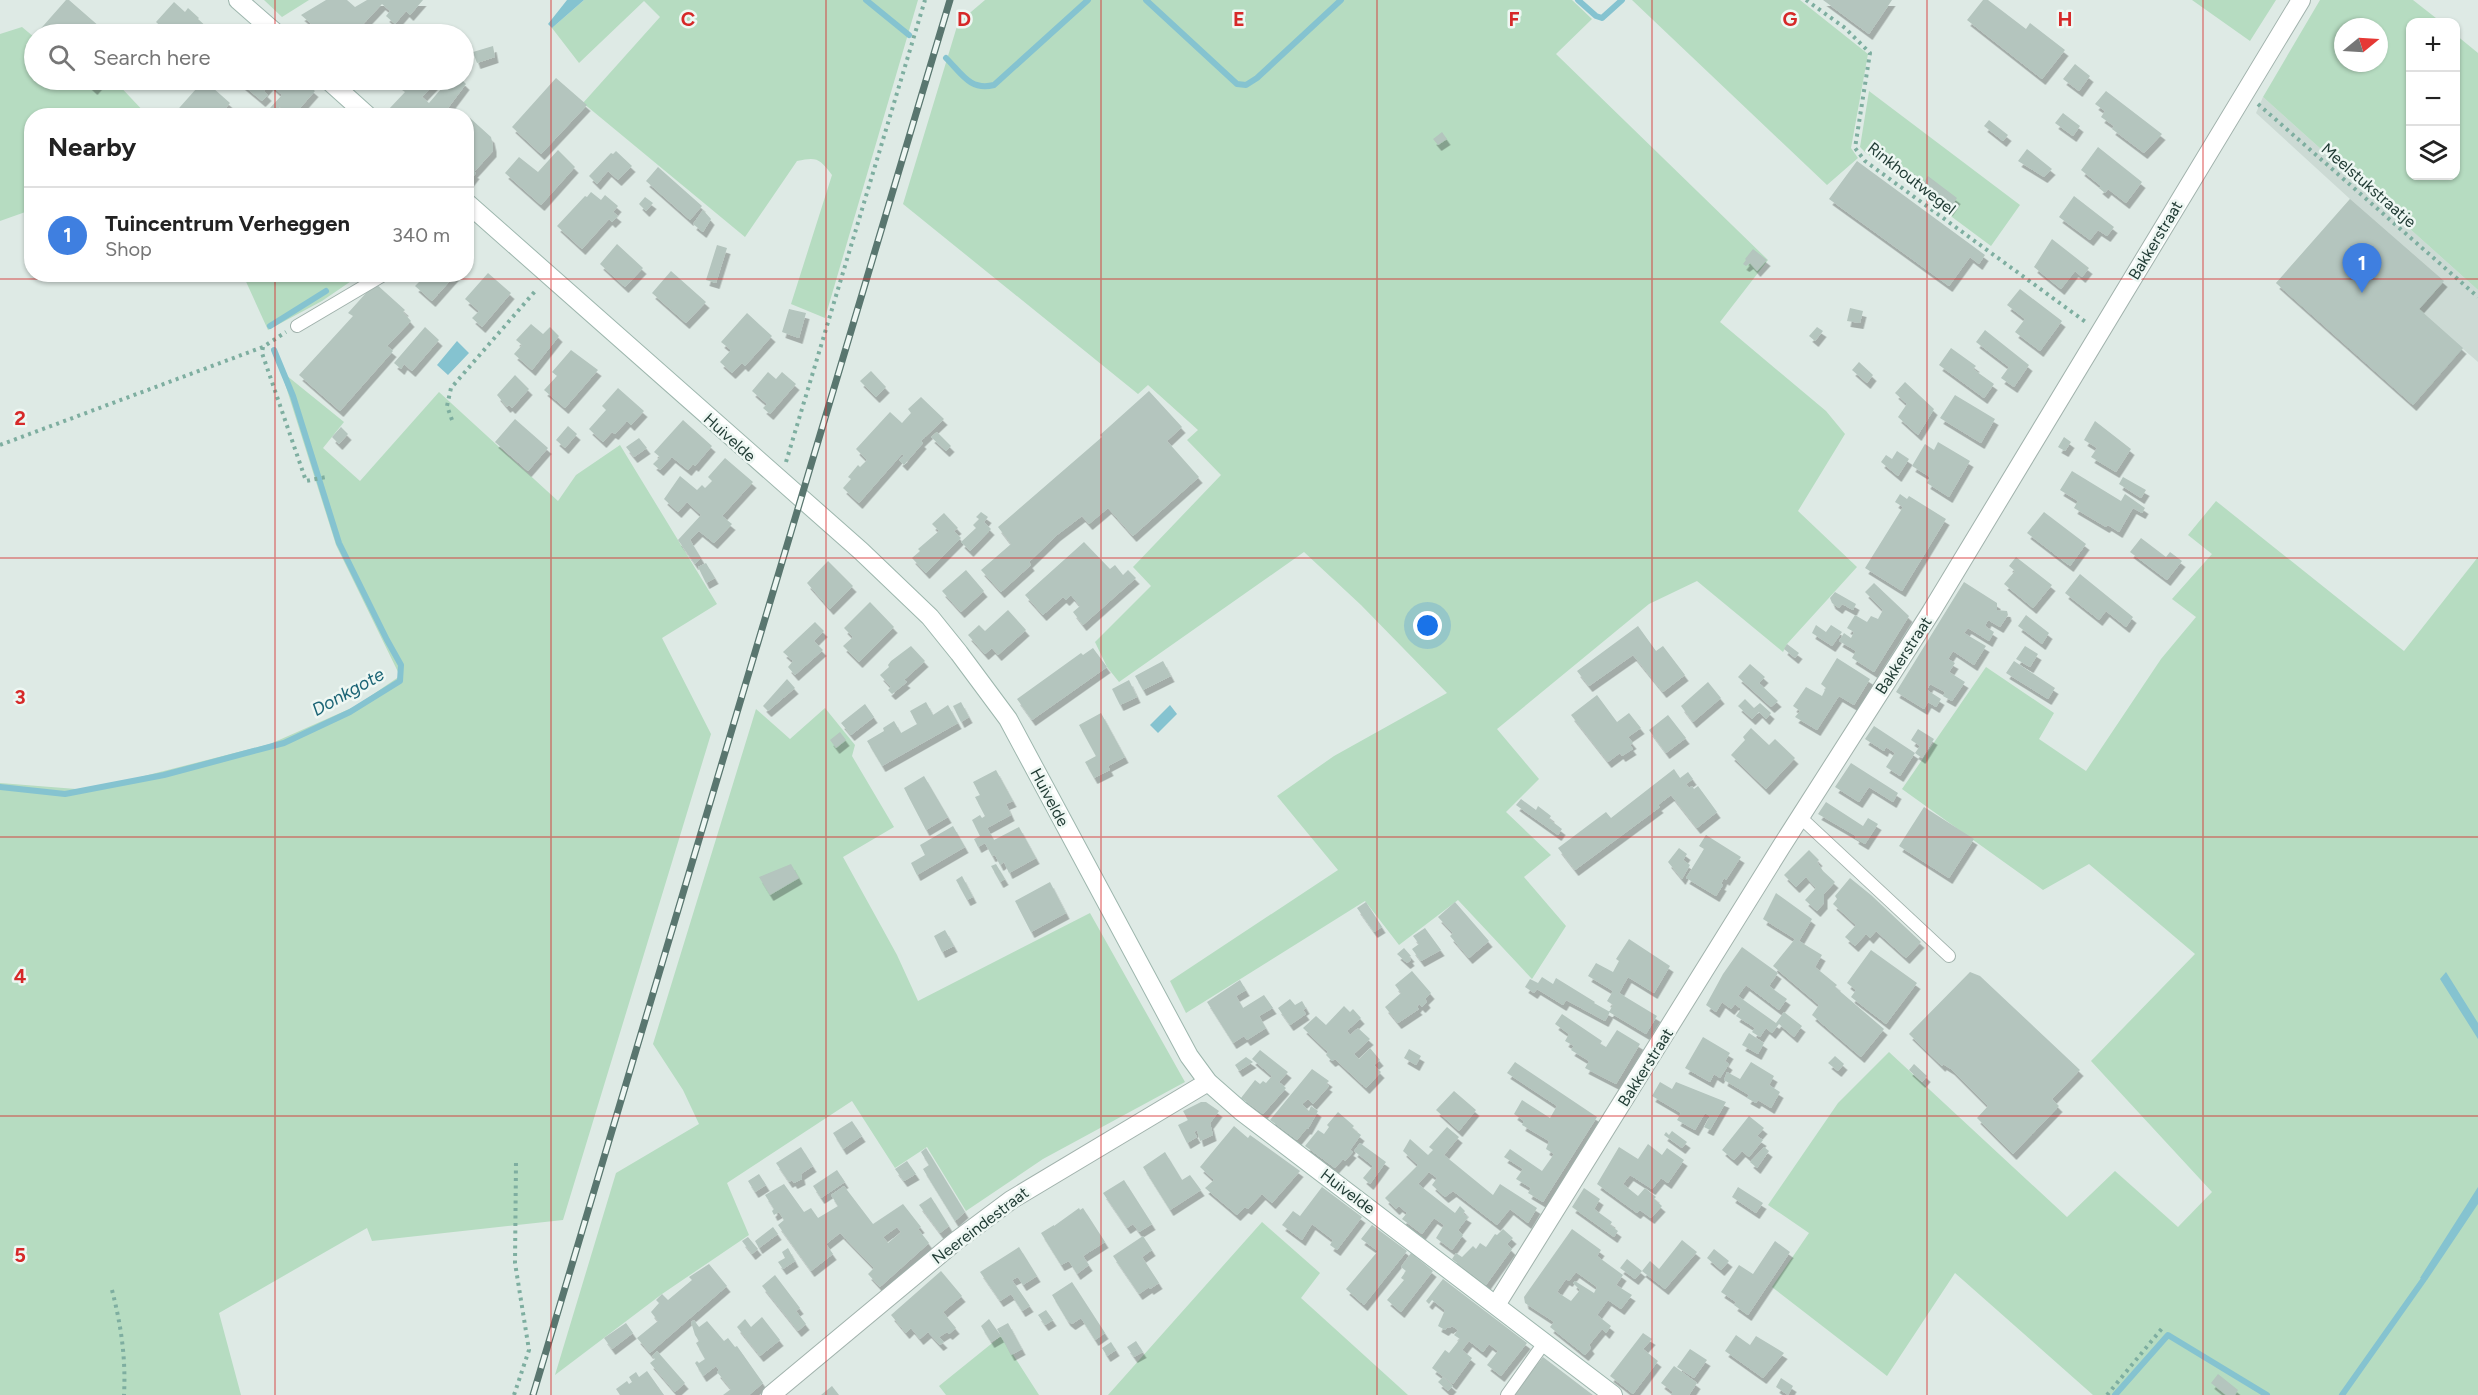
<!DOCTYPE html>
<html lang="en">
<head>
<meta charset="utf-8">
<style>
  body { margin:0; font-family:Figtree,sans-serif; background:#f2f2f2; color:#222 }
  .controls { position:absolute; right:18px; top:18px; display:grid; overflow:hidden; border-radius:12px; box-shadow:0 2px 4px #0004 }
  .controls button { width:54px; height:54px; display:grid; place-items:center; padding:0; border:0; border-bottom:2px solid #e0e0e0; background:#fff; color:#222; font:30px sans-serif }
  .compass { position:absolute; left:2334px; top:18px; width:54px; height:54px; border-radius:50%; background:#fff; box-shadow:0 2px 4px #0004; rotate:72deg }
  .you { position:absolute; left:1428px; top:626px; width:21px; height:21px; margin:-15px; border:4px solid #fff; border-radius:50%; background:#1a73e8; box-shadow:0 0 0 9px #1a73e833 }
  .badge { display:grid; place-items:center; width:39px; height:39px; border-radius:50%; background:#804b38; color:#fff; font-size:20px; font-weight:700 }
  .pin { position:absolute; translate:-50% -50px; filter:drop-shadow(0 2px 3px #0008) }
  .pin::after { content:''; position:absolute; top:32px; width:21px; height:18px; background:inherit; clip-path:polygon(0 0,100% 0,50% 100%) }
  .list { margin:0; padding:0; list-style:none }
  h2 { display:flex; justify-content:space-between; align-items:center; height:78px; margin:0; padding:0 24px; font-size:26px }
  h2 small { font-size:20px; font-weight:400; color:#767676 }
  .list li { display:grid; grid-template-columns:39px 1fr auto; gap:18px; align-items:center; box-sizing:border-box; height:96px; padding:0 24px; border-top:2px solid #e0e0e0 }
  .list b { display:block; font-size:22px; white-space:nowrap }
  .list p { margin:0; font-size:20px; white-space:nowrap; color:#767676 }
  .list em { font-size:20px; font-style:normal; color:#767676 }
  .icon { flex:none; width:33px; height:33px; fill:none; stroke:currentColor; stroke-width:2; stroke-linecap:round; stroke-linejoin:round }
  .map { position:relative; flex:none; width:2478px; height:1395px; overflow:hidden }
  .search { position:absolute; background:#fff; box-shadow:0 2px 4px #0004; left:24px; top:24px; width:450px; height:66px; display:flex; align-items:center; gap:15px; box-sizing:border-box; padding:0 21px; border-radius:33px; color:#767676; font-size:22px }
  .panel { position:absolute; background:#fff; box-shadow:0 2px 4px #0004; left:24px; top:108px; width:450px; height:174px; border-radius:24px }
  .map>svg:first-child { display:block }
  .built { fill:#ccdad4 }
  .green { fill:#b6dcc1; fill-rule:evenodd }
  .water { fill:#85c3d0 }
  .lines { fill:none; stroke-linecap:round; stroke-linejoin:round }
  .stream { stroke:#85c3d0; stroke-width:6 }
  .building { fill:#b4c5be; fill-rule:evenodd; filter:url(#shadow) }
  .lane-casing { stroke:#a1b2ac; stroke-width:14 }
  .street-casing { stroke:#a1b2ac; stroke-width:20 }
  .secondary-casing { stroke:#9db6ad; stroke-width:20 }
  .path { stroke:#7eaea0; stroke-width:4; stroke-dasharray:3 4.5; stroke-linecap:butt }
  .lane { stroke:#fff; stroke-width:12 }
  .street { stroke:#fff; stroke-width:18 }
  .secondary { stroke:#fff; stroke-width:18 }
  .rail-casing { stroke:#59766f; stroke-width:7 }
  .rail { stroke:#eef7f3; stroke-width:4.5; stroke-dasharray:14; stroke-linecap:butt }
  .grid { fill:none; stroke:#d62828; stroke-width:1.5; stroke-opacity:0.55 }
  .labels { text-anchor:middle; stroke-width:5; stroke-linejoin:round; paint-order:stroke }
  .street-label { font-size:16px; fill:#1f3a33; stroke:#eef7f3 }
  .water-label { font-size:18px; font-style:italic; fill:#1a6475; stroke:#eef7f3 }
  .grid-label { font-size:20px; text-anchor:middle; font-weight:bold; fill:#d62828; stroke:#eef7f3; stroke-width:5; stroke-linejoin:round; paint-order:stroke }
</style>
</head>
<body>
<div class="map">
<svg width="2478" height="1395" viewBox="0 0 2478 1395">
  <defs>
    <filter id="shadow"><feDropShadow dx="3.5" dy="6" stdDeviation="0" flood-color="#0004"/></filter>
  </defs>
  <rect width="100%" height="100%" fill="#deeae5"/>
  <path class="built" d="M2263,97L2478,290V362L2463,349L2413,405L2276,283L2350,199L2256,113Z"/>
  <path class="green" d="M264,0H309L282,17Z
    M584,0H918L825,318L791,304L832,175C819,158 817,157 797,161L745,237L583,103L660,17L644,1L579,63L552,28Z
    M985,0H1572L1592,19L1556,54L1768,260L1720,322L1826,411L1845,434L1798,511L1857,567L1787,644L1783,652L1697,581L1649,604L1497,729L1539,779L1506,812L1551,855L1524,877L1566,926L1532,979L1458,900L1399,945L1365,901L1186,1013L1170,981L1338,870L1277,796L1334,756L1447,693L1361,605L1304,552L1119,682L1107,667L1095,642L1151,586L1133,567L1221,475L1187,440L1198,430L1148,385L1138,394L903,204L958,23Z
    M1632,0H1800L1868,54L1851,148L1858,158L1827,185Z
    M2192,0H2276L2250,41Z
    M2320,0H2413L2441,22H2410V176H2456V35L2478,53V290L2263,97ZM2343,27H2379V63H2343Z
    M22,27L34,37V80H84L94,88L102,80H114L147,115L32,116L31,210L0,221V34Z
    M1869,91L2020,205L1991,246L1866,153L1860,147Z
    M243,275H360L322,301L268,330Z
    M281,371L344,422L323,448L360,481L439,392L558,501L576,475L620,445L717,604L662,638L711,734L563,1220L372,1241L367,1228L219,1313L241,1395H0V783L89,790L270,744L356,706L400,676L336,545Z
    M2216,501L2404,651L2478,557V1395H2093L1955,1273L1887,1376L1772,1287L1809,1233L1768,1205L1838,1103L1889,1052L2067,1217L2115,1171L2178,1227L2212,1192L2091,1061L2195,954L2089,864L2043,890L1902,789L1986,667L2054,713L2039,739L2086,771L2161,659L2196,617L2172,599L2212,554L2188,535Z
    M825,708L855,745L852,756L894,827L843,857L897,955L918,1001L1090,913L1185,1082L1043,1159L966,1211L927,1147L895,1168L852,1101L727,1183L749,1235L662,1294L555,1375L616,1173L699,1124L683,1090L653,1044L756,709L790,739Z
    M1262,1222L1320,1273L1301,1298L1408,1395H1108Z
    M1001,1336L1039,1395H946L939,1386Z"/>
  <path class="water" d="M567,0H584L552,28L548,24Z
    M457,341L469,353L448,375L437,365Z
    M1170,705L1177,714L1158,733L1150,725Z
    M2446,972L2478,1023V1039L2440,979Z
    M2478,1187V1204L2427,1280L2420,1278Z"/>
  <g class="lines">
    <path class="stream" d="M866,0L909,35
      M1146,0L1237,84L1246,85L1257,78L1341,0
      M1578,0L1596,16L1602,18L1622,0
      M946,58C962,74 970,91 994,85L1088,0
      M270,326L326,291
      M0,787L65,794L164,775L284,743L350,712L400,681L401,665L387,640L339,543L293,396L274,350
      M2115,1395L2168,1335L2267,1395
      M2342,1395L2424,1279"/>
  </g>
  <path class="building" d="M66,0H69L108,34H36Z
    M326,0H347L355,7L367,0H423L410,15L406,11L395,24L386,16L390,11L382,4L354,34H323L301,15Z
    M1823,0H1892L1869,34Z
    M1983,0H1988L2026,29L2030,23L2065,50L2042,79L1967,20Z
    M174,2L185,12L188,8L199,18L198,19L209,29L204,34H169L156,22Z
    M401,26L407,32L405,34H386L389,31L392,34Z
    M493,46L495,57L477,63L473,52Z
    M2075,64L2090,76L2079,91L2063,79Z
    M556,78L587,105L541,154L512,127Z
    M84,80H102L94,89Z
    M204,80L230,103L219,116H172Z
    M237,80H302L315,91L293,116H290L280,107L275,113L270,108L282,95L270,84L264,91L268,95L262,101Z
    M411,80L413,82L416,80H438L422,97L429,103L447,82L444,80H462L466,84L448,108L450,109L446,114L448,116H396L389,109L405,92L402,90Z
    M2106,91L2162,134L2144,153L2112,129L2114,126L2101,117L2105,111L2095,104Z
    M2063,113L2080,126L2073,136L2055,123Z
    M470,118L491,137L493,146V151L474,172L476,173L470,181L466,178V122Z
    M1989,120L2008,135L2003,141L1984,126Z
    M1442,132L1447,139L1438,145L1433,139Z
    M2098,147L2142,182L2126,203L2108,189L2105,193L2099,188L2101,186L2081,170Z
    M2027,149L2052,169L2044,177L2018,161Z
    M558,150L575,167L541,205L505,173L519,157L538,172Z
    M616,151L632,166L618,180L608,171L597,184L589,176L611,153L613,154Z
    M1857,161L1985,255L1979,264L1970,257L1949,286L1829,199Z
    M658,167L702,206L690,220L646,181Z
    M1914,174L1923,181L1919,187L1910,180Z
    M1928,176L1957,198L1949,210L1920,188Z
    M591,192L601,200L605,195L618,206L613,212L618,216L612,222L609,219L582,249L557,226L585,196L587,197Z
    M2074,196L2114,227L2107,236L2098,230L2090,240L2059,217Z
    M645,197L653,203L646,211L639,204Z
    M2350,199L2444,281L2419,309L2463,348L2413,405L2276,283Z
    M703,210L711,219L703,232L693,224Z
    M2052,239L2089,268L2082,277L2075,271L2061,289L2034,267Z
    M617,244L643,268L625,287L600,264Z
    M717,245L727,248L716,283L706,280Z
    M1753,249L1767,260L1757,271L1750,263L1746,266L1743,264L1746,260L1745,259Z
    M671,271L706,302L686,323L652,293Z
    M488,273L511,293L482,327L472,318L479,311L465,299Z
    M422,274H456L432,301L415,286L424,277Z
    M375,283L405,310L403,312L411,321L387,346L393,351L340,411L299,375L353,316L348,313Z
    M2020,289L2062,321L2040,351L2015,332L2025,319L2007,305Z
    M1850,308L1863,311L1860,323L1847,321Z
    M789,309L806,313L799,338L782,332Z
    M747,313L772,336L745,366L742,363L732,373L720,362L731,350L721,342Z
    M531,324L543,334L550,327L559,336L532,370L514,354L522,345L516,340Z
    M425,327L439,340L412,371L404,364L401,369L394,363Z
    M1817,327L1823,331L1815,341L1809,336Z
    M1985,330L2029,365L2014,387L2001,378L2009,367L1976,342Z
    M1951,348L1976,366L1973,369L1994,384L1984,398L1939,365Z
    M571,350L598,370L565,408L544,390L557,376L552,372Z
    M1859,362L1873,375L1867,383L1852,370Z
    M871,371L886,387L876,397L860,381Z
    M768,372L776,379L782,372L796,384L770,414L763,408L767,404L752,391Z
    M515,375L529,389L512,408L509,405L507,407L497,395Z
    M1905,382L1934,409L1918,435L1898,417L1907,404L1895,393Z
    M618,388L644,411L631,425L627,421L615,434L612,432L603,442L589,429L606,410L602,406Z
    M1149,391L1182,427L1167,441L1199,477L1133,536L1108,508L1089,524L1082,516L1057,535L1029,562L1031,565L1001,592L981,570L1011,544L998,527L1102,437L1100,435Z
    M1955,395L1995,419L1981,443L1940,418Z
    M921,397L944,419L921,441L923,443L904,465L899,460L904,456L902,454L859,503L843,488L851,479L848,477L858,465L860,467L867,460L856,449L890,412L902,423L911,413L908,409Z
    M515,419L548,448L528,471L495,442Z
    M683,420L712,446L695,466L693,464L688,470L672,457L660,470L653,464L660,457L654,452Z
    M2095,421L2131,449L2116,472L2091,457L2097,448L2084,440Z
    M568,426L577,434L565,448L556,440Z
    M341,427L348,434L339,444L332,437Z
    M937,432L951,446L946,451L931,437Z
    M2064,437L2071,442L2065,451L2058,447Z
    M639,438L647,448L634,457L626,447Z
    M1938,442L1970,461L1949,497L1927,483L1930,477L1912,466L1925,444L1934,450Z
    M1897,451L1909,459L1898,476L1881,462L1886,455L1892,459Z
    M725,458L753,482L722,516L732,524L714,543L699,531L690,540L701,558L695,564L678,540L701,515L687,502L678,512L664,499L680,476L697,490L702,485L705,488L712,481L708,477Z
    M2072,471L2121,501L2125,494L2145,508L2142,513L2133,508L2119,532L2108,525L2106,527L2074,508L2078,501L2060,490Z
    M2123,477L2146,490L2141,498L2119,484Z
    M1900,494L1907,499L1909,496L1946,519L1902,591L1865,568L1903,507L1895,502Z
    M981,512L988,517L984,522L991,529L970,551L961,542L976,528L973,525L979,519L976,517Z
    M2044,512L2086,544L2070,566L2027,533Z
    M944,513L958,528L954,531L961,538L926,573L912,558L920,551L918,549L939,531L932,524Z
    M2141,538L2166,557L2170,552L2182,561L2167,580L2130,552Z
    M1084,542L1110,569L1115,565L1123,575L1128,570L1136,578L1083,625L1073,612L1080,606L1071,595L1066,600L1063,597L1043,615L1025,595Z
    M2016,557L2052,585L2033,608L2004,584L2015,571L2009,566Z
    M828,561L853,586L830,609L807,583Z
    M706,563L715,578L706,583L698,567Z
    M966,570L984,591L961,612L942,591Z
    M2080,574L2133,617L2126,627L2106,611L2099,620L2065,593Z
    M1964,582L1997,603V610L2007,611L2008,615L2000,627L1988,620L1985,626L1994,632L1989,641L1968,628L1964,633L1986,646L1974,665L1953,651L1948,659L1955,663L1949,672L1965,682L1952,701L1943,696L1945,692L1930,684L1927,690L1941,699L1936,707L1928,702L1924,709L1896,692Z
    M1874,583L1909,616L1874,672L1852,658L1856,651L1839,641L1844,633L1851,638L1854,632L1847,628L1855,615L1867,622L1871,616L1878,619L1883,610L1865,592Z
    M1835,592L1856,604L1853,610L1842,604L1839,608L1832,603L1830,598Z
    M870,602L894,627L859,662L843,646L853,637L844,628Z
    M1008,610L1026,630L998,655L992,648L985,654L968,635L979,625L985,631Z
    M2026,615L2049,633L2042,644L2018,626Z
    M815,622L824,631L814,641L823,650L795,675L788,667L793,661L783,652Z
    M1816,625L1826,632L1831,625L1842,632L1832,646L1812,633Z
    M1638,626L1656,651L1663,646L1685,675L1663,692L1633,655L1589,686L1577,671Z
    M1787,644L1799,653L1795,658L1784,649Z
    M911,646L925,661L904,680L907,682L892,694L888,690L891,687L880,675L889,667L888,665L891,661Z
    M2025,646L2038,654L2030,667L2016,659Z
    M1093,648L1107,667L1032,720L1017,699L1081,653L1083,655Z
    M1837,658L1870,679L1854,705L1839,696L1817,730L1795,717L1800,711L1793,706L1806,687L1822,696L1826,688L1821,684Z
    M1163,661L1171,676L1143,690L1135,676Z
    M2014,661L2055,688L2048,699L2006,673Z
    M1750,664L1765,677L1759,683L1778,701L1771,707L1738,677Z
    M787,679L795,688L768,711L763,706Z
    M1129,680L1137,697L1120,705L1112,689Z
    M1708,682L1721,698L1693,722L1681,706Z
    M1597,695L1617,722L1629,713L1641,728L1628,737L1633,743L1630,745L1633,749L1622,756L1620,753L1608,762L1571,715Z
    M1745,699L1754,708L1760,703L1771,713L1766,719L1759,712L1752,719L1738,706Z
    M926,702L933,715L948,705L958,723L882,766L867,741L884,731L883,728L894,721L901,733L917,724L910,711Z
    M961,702L969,717L961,722L953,706Z
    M865,704L874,717L851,735L841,723Z
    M1101,713L1125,757L1108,766L1110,770L1094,778L1085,762L1096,756L1079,725Z
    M1668,715L1686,738L1666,753L1649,730Z
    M1874,726L1915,753L1900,776L1886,767L1895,753L1886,747L1884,751L1865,739Z
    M1751,728L1769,745L1775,739L1795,758L1766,789L1731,755L1745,740L1743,737Z
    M1918,729L1934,739L1922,758L1915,753L1920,746L1911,740Z
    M840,732L846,740L836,748L830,740Z
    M1851,763L1898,793L1893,802L1869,787L1859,802L1835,787Z
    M1674,769L1680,778L1688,772L1693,779L1686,784L1689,788L1692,786L1694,789L1698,786L1717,812L1697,828L1671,795L1658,805L1660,807L1575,870L1558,848L1606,812L1611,818Z
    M996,770L1013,801L1006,804L1011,815L987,828L994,840L1019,827L1036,858L1009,873L1004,862L1000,865L995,855L992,856L985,843L978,847L974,839L980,836L972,820L980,815L982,818L985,816L975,797L980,795L973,782Z
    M924,776L948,817L926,830L904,788Z
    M1521,799L1536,810L1538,806L1551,816L1549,819L1562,829L1558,835L1516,805Z
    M1826,802L1863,826L1868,818L1878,824L1865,844L1855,838L1856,836L1818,814Z
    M1924,807L1974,839L1949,878L1899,846Z
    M953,826L965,847L917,875L911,863L925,855L920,845Z
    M1706,835L1741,857L1726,880L1724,878L1721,884L1723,885L1716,896L1686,878L1704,849L1699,846Z
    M1679,848L1687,854L1683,860L1690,865L1682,879L1668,862Z
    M1809,850L1819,860L1817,862L1823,871L1835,882L1824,894V903L1817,911L1805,900L1816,888L1806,877L1796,887L1784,875Z
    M791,864L799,878L770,895L759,877Z
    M996,864L1005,879L1000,882L991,866Z
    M962,876L973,897L967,900L956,880Z
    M1850,878L1871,895L1921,942L1906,958L1876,931L1870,938L1866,934L1855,946L1845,937L1856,925L1833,904L1837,899L1835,896Z
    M1050,882L1066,913L1031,932L1015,901Z
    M1776,893L1812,919L1799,941L1822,955L1815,967L1837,985L1835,987L1884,1029L1861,1057L1812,1015L1819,1005L1773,966L1795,939L1763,919Z
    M1366,902L1382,927L1374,932L1357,908Z
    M1455,902L1489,941L1469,958L1450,936L1453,933L1438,917Z
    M1425,928L1441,950L1421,961L1412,949L1419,944L1413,936Z
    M945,930L954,946L942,952L934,936Z
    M1629,939L1670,966L1654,993L1628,977L1619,993L1657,1016L1646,1034L1609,1012L1613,1005L1607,1001L1613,991L1588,976L1596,963L1613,972L1619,961L1616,959Z
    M1742,947L1778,973L1769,986L1787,999L1779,1010L1746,985L1738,996L1776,1023L1784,1012L1802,1026L1794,1037L1779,1024L1772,1033L1766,1028L1760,1037L1752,1032L1755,1028L1736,1016L1741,1009L1735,1004L1731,1009L1722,1002L1716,1012L1706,1005L1723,974Z
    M1404,948L1411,956L1409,957L1411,960L1407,963L1397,954Z
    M1871,950L1917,983L1886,1024L1851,997L1856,990L1847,983Z
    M1412,971L1431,993L1425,999L1427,1002L1422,1007L1419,1004L1417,1007L1419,1009L1398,1023L1385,1007L1401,993L1395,985Z
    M1970,972L1980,976L2080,1070L2052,1099L2059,1106L2013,1154L1977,1118L1988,1106L1951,1069L1943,1064L1942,1066L1909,1034Z
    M1542,977L1553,984L1556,978L1595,1002L1594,1003L1610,1012L1605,1021L1566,1000L1563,1005L1537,989L1534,993L1525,987L1530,979L1538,983Z
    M1240,980L1246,990L1236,996L1243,1008L1264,995L1273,1008L1259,1016L1266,1028L1247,1040L1244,1036L1233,1043L1207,1002Z
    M1290,999L1295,1005L1302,1001L1306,1008L1303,1010L1306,1014L1290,1025L1278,1008Z
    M1344,1006L1350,1012L1353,1009L1361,1018L1347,1031L1350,1035L1358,1028L1370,1039L1354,1054L1359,1059L1370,1048L1380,1060L1374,1065L1381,1072L1366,1088L1335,1059L1332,1061L1326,1055L1328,1052L1303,1028L1316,1016L1326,1025Z
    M1562,1014L1602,1041L1600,1044L1606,1047L1617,1030L1640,1044L1616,1084L1585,1068L1589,1061L1571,1050L1574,1046L1565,1041L1569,1034L1555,1024Z
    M1749,1033L1764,1043L1758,1054L1742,1045Z
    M1703,1037L1730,1053L1725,1061L1729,1064L1720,1078L1714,1074L1710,1082L1685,1068Z
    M1409,1049L1421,1056L1416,1065L1404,1058Z
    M1260,1050L1288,1072L1279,1082L1286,1088L1263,1114L1241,1098L1255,1080L1260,1084L1263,1081L1266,1083L1272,1076L1252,1059Z
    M1835,1056L1844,1064L1838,1071L1828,1063Z
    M1246,1057L1253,1062L1239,1071L1235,1065Z
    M1515,1062L1597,1117L1543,1202L1528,1193L1531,1188L1516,1179L1523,1169L1504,1157L1510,1149L1542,1171L1554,1154L1546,1149L1549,1141L1522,1125L1524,1121L1514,1114L1522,1100L1550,1118L1557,1106L1507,1073Z
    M1751,1062L1774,1076L1769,1085L1780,1092L1771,1108L1758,1100L1756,1103L1747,1098L1749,1095L1724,1080L1727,1072L1740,1079Z
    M1914,1064L1927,1076L1922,1082L1909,1070Z
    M1312,1069L1329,1081L1326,1084L1329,1086L1313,1104L1308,1099L1302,1104L1309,1111L1311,1106L1318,1111L1308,1129L1307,1128L1297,1140L1270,1120Z
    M1660,1082L1672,1089L1676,1082L1726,1102L1710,1130L1704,1127L1710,1116L1705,1113L1695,1130L1677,1120L1681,1113L1652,1096Z
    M1454,1091L1476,1110L1459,1131L1436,1110Z
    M1201,1102H1206L1219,1111L1210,1123L1213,1135L1200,1141L1197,1130L1194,1132L1197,1137L1187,1143L1178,1125L1188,1120L1183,1111Z
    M1338,1112L1354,1126L1352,1128L1361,1135L1350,1150L1353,1152L1345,1161L1343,1159L1335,1168L1305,1146L1318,1130L1324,1134L1329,1127L1327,1125Z
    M1749,1116L1764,1128L1757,1136L1763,1140L1749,1157L1742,1151L1734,1160L1722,1150Z
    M852,1121L862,1136L843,1149L833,1133Z
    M1234,1126L1248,1138L1250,1135L1300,1171L1272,1203L1262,1194L1248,1209L1245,1207L1237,1215L1205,1188L1214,1180L1200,1167Z
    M1447,1127L1459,1137L1444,1155L1493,1195L1500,1184L1537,1208L1528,1223L1510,1209L1497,1225L1453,1191L1445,1197L1432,1185L1437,1178L1429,1172L1418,1184L1455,1213L1460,1206L1465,1211L1463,1214L1468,1217L1458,1230L1463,1235L1452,1250L1436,1238L1444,1225L1434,1218L1422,1234L1402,1219L1407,1213L1399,1206L1396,1209L1385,1198L1418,1165L1403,1151L1410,1139L1428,1155L1433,1150L1429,1147Z
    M1672,1131L1687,1142L1682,1148L1664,1135L1666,1132L1669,1135Z
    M1360,1143L1386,1162L1370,1184L1363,1178L1373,1166L1354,1151Z
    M1648,1144L1662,1155L1667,1148L1684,1160L1668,1183L1661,1178L1652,1189L1630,1175L1623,1184L1638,1196L1645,1188L1656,1197L1654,1199L1662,1206L1651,1218L1640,1210L1637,1213L1597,1184L1619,1147L1638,1159Z
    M801,1147L813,1166L801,1174L802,1179L794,1183L792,1180L789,1182L776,1163Z
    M1764,1147L1769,1151L1757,1168L1750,1162Z
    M926,1148L965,1212L955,1221L923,1169L929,1165L921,1152Z
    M1165,1152L1182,1180L1190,1175L1201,1190L1170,1210L1143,1167Z
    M907,1161L916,1174L904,1181L895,1169Z
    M837,1170L845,1182L821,1198L813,1186Z
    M759,1174L766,1185L755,1192L748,1181Z
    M1124,1180L1152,1224L1139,1232L1133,1224L1127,1228L1103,1193Z
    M784,1184L804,1212L811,1208L818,1218L838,1206L831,1195L844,1186L873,1224L903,1204L921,1227L918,1229L929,1243L880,1287L868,1274L874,1268L840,1233L826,1244L833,1254L811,1271L778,1225L784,1220L779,1212L774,1215L772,1211L774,1209L765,1195ZM897,1227L901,1232L888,1243L883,1237Z
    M1322,1187L1362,1217L1337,1250L1330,1245L1333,1240L1312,1224L1302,1240L1282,1225L1293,1211L1300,1216Z
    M1738,1187L1763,1203L1756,1213L1732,1197Z
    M1584,1188L1600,1199L1594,1209L1612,1222L1610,1225L1618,1231L1614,1237L1572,1207Z
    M931,1197L949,1226L940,1233L919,1205Z
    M1079,1208L1080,1210L1083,1208L1105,1242L1083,1256L1089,1265L1077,1274L1069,1261L1061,1265L1041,1233L1054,1225V1226Z
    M1372,1225L1407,1251L1364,1305L1346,1289L1378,1251L1361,1239Z
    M773,1227L778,1234L759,1248L755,1241Z
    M1503,1229L1513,1238L1507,1244L1512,1249L1486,1285L1452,1259L1456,1253L1462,1257L1473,1246L1476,1249L1480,1243L1486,1247L1495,1234L1497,1235Z
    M1572,1229L1601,1250L1597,1256L1623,1275L1616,1285L1632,1295L1621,1309L1608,1300L1597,1315L1611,1326L1606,1333L1602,1329L1589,1345L1591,1348L1585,1355L1550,1327L1554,1322L1525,1303L1524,1297ZM1576,1272L1597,1287L1594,1293L1575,1281L1573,1283L1580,1290L1571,1301L1557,1292L1566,1279L1569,1281Z
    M1143,1236L1152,1250L1142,1257L1159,1283L1150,1289L1149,1287L1139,1294L1113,1256Z
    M748,1237L758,1249L752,1254L742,1241Z
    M1682,1240L1697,1252L1665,1289L1642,1271L1650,1261L1659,1269Z
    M1775,1241L1790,1252L1748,1315L1734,1305L1736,1302L1721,1292L1739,1265L1753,1274Z
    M1019,1247L1037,1276L1023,1285L1018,1277L1012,1280L1030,1306L1022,1311L1011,1294L1000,1301L980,1272Z
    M788,1248L795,1261L783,1269L778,1262L785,1258L782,1252Z
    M1714,1249L1729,1261L1721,1270L1707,1258Z
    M1411,1253L1433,1271L1401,1312L1387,1300L1404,1280L1401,1278L1406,1271L1401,1267Z
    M1627,1259L1642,1271L1635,1279L1620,1268Z
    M709,1264L727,1286L650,1353L637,1338L658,1321L651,1312L659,1303L656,1300L662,1294L668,1300L692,1280L689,1277Z
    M941,1271L962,1296L943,1312L956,1328L949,1334L947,1332L939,1337L944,1342L940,1345L928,1332L920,1339L911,1328L906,1333L891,1315Z
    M775,1275L800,1308L796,1311L806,1324L798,1331L762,1286Z
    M1443,1279L1527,1343L1501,1376L1487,1365L1498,1351L1489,1344L1483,1352L1469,1341L1462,1350L1472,1358L1453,1384L1432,1368L1445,1350L1449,1353L1460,1339L1454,1335L1458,1330L1452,1326L1450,1328L1448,1327L1445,1330L1438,1326L1445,1310L1432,1300L1429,1304L1426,1301Z
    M1072,1282L1105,1333L1095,1340L1081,1318L1072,1324L1067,1320L1052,1295Z
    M1046,1310L1053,1320L1045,1325L1038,1315Z
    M762,1317L780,1340L760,1356L737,1327L745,1319L751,1327Z
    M989,1319L1001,1336L997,1329L1008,1323L1022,1349L1011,1355L1001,1336L991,1342L981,1326Z
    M694,1320L699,1327L707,1321L724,1341L728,1338L735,1347L737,1346L763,1383L749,1395H723L731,1389L717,1372L719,1370L716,1366L703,1376L695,1363L697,1361L699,1363L705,1359L696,1343L699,1341L695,1335L691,1322Z
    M626,1323L633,1333L612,1349L604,1338Z
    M1643,1333L1652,1339L1643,1349L1658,1361L1633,1394L1610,1376Z
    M1736,1335L1750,1345L1756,1336L1784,1353L1763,1378L1725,1351Z
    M1136,1341L1143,1352L1134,1357L1127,1347Z
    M1111,1342L1116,1350L1107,1356L1102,1348Z
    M1690,1349L1707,1360L1694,1378L1677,1367Z
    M657,1351L685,1383L675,1392L650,1363L655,1359L652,1356Z
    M1543,1357L1581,1386L1593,1395H1513Z
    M1674,1366L1697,1383L1689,1395H1671L1673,1392L1661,1383Z
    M647,1371L664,1395H620L616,1389L627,1381L629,1384L632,1382L629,1377L636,1372L639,1377Z
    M2218,1374L2238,1390L2235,1395H2226L2211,1383Z
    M1443,1377L1453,1386L1448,1391L1438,1382Z
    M1781,1378L1793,1386L1788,1395L1776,1387Z
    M832,1386L839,1395H821Z"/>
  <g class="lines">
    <defs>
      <path id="lane" d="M297,326L385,274
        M1800,817L1949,956
        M1507,1395L1544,1343"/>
      <path id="street" d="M1496,1305L1781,847L1931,612L2301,0
        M771,1395L956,1241L1011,1200L1208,1082"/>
      <path id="secondary" d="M238,0L277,34
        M328,80L368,116
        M466,202L861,551L930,617L959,653L1008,719L1189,1056L1208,1082L1241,1111L1613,1395"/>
    </defs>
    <use href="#lane" class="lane-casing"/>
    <use href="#street" class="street-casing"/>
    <use href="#secondary" class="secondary-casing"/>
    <path class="path" d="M1806,0L1845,28L1870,53L1855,148L1865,161L2087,323
      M2258,104L2478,297
      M263,347L262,353L306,481L326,477
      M452,420L447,406L451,388L537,289
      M0,445L263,347L286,332
      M786,462L925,0
      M112,1290C121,1325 126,1358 124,1395
      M514,1395L529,1350L515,1263L516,1161
      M2107,1395L2164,1326"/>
    <use href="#lane" class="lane"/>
    <use href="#street" class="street"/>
    <use href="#secondary" class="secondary"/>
    <defs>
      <path id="rail" d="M533,1395L950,0"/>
    </defs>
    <use href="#rail" class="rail-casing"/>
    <use href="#rail" class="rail"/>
  </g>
  <path class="grid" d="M275,0V34M551,0V1395M826,0V1395M1101,0V1395M1377,0V1395M1652,0V1395M1927,0V1395M2203,0V1395M275,80V116M275,274V1395M0,279H2478M0,558H2478M0,837H2478M0,1116H2478"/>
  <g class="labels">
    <g class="street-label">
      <text transform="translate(1912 178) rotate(38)" y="6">Rinkhoutwegel</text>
      <text transform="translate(2369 185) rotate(41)" y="6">Meelstukstraatje</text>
      <text transform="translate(2155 240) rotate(-59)" y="6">Bakkerstraat</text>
      <text transform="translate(730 437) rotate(42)" y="6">Huivelde</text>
      <text transform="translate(1903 655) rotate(-57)" y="6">Bakkerstraat</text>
      <text transform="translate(1050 797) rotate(62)" y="6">Huivelde</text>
      <text transform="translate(1645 1067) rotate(-58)" y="6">Bakkerstraat</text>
      <text transform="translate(1348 1191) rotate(37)" y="6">Huivelde</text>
      <text transform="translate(980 1225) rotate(-37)" y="6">Neereindestraat</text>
    </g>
    <g class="water-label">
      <text transform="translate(348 692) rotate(-29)" y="6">Donkgote</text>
    </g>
  </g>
  <g class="grid-label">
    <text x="688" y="26">C</text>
    <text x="964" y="26">D</text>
    <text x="1239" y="26">E</text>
    <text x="1514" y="26">F</text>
    <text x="1790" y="26">G</text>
    <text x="2065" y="26">H</text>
    <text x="20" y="425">2</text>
    <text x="20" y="704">3</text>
    <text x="20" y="983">4</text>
    <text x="20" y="1262">5</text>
  </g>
</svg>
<div class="controls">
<button>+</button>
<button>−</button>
<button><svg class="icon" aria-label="layers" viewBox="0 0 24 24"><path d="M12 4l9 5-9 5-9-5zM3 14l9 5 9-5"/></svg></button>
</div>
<svg class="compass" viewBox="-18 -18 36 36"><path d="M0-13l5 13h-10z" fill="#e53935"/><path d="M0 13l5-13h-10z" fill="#767676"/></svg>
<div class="you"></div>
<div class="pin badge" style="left:2362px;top:293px;background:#3f7fe0">1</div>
<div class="search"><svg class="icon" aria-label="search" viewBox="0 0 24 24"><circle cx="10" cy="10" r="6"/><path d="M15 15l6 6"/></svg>Search here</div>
<section class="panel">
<h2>Nearby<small></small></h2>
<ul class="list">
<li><span class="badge" style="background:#3f7fe0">1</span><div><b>Tuincentrum Verheggen</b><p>Shop</p></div><em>340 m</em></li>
</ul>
</section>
</div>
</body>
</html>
